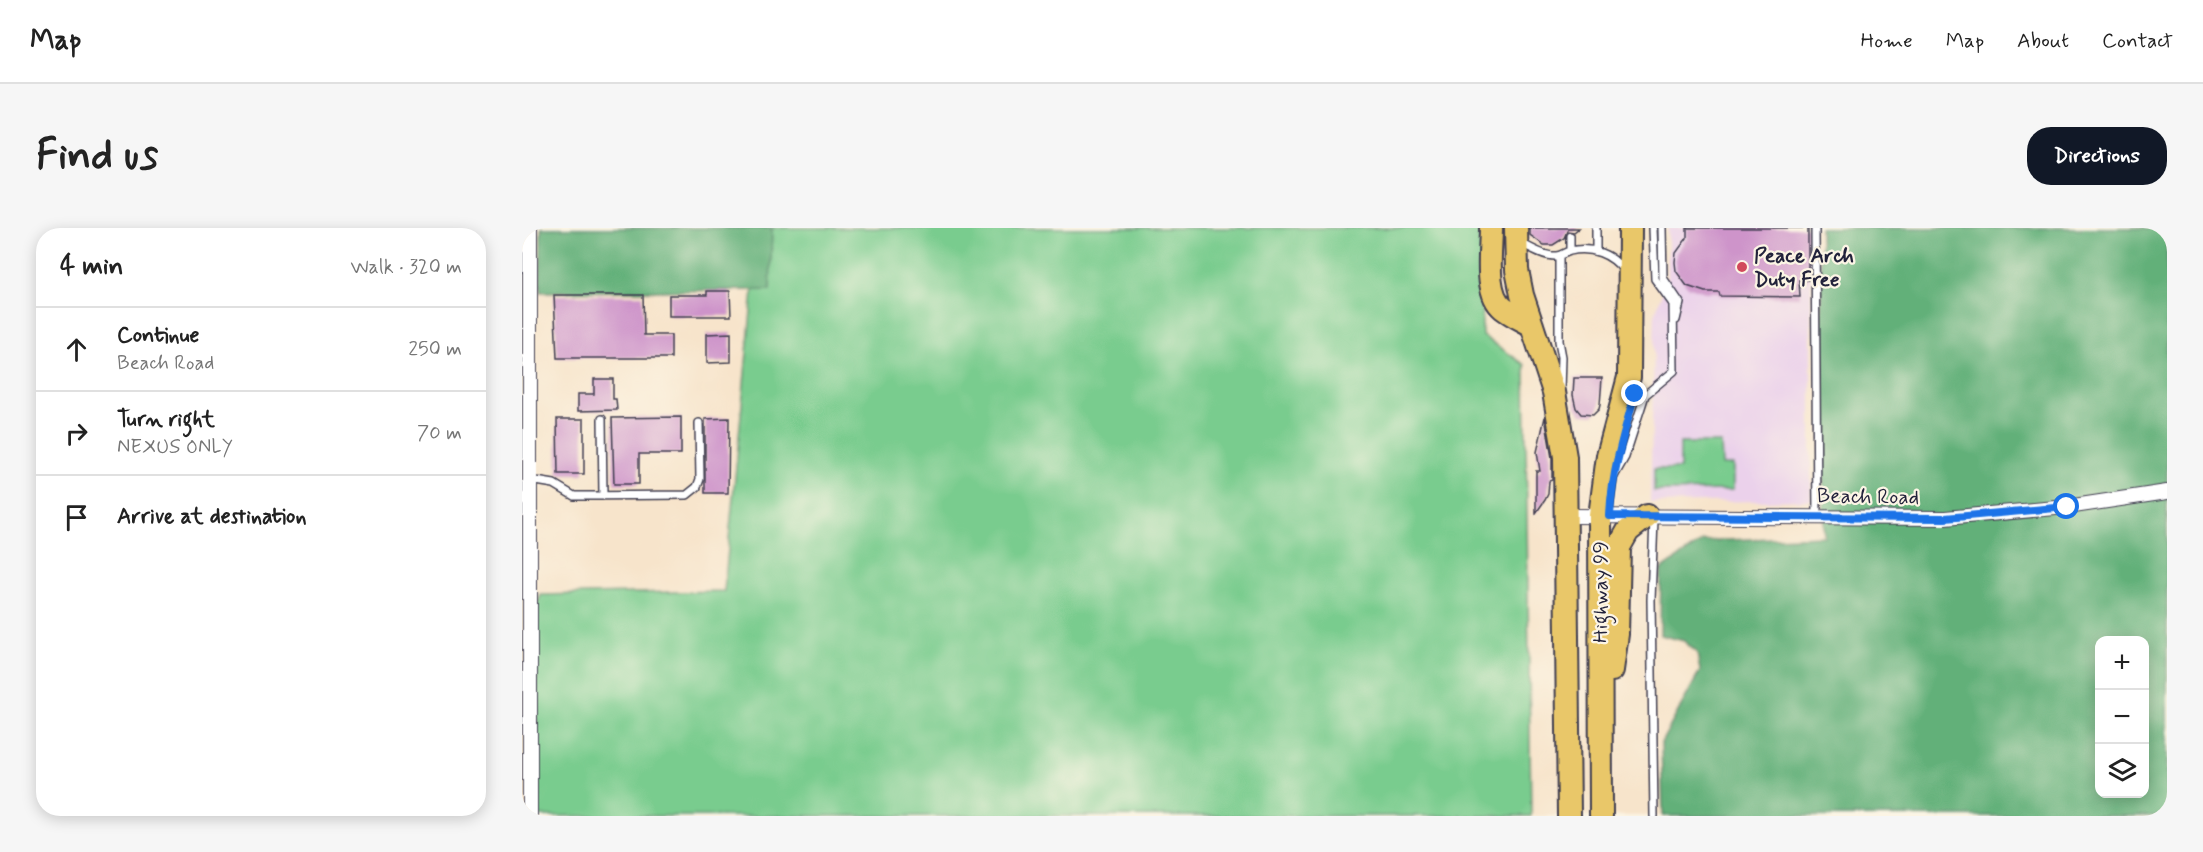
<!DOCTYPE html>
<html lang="en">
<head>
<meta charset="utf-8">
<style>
  body { margin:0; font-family:Mynerve,sans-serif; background:#f6f6f6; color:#222 }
  .controls { position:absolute; right:18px; bottom:18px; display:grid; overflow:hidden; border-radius:12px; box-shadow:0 3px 15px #0003 }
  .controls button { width:54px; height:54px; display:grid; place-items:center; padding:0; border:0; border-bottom:2px solid #e0e0e0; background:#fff; color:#222; font:30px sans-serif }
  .stop { position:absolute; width:18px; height:18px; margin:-14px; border:4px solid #1a73e8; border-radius:50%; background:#fff }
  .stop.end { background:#1a73e8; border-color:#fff; box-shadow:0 2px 6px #0008 }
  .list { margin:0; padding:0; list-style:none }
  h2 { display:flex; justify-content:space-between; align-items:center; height:78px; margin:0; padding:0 24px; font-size:26px }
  h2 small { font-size:20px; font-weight:400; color:#767676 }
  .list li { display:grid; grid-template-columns:39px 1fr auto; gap:18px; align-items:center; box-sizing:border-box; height:84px; padding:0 24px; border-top:2px solid #e0e0e0 }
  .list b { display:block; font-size:22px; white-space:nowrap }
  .list p { margin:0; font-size:20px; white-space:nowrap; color:#767676 }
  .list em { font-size:20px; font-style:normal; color:#767676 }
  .icon { flex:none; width:33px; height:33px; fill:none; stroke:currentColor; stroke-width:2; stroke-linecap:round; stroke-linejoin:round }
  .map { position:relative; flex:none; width:1645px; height:588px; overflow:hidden; border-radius:24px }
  header { display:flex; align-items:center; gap:36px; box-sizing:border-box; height:84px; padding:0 30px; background:#fff; border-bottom:2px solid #e0e0e0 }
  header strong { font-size:28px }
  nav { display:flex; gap:33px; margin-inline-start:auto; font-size:21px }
  .intro { display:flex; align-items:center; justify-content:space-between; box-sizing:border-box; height:144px; padding:0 36px }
  h1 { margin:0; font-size:42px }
  .button { padding:15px 27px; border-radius:24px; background:#111827; color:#fff; font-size:21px; font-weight:700 }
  main { display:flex; gap:36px; padding:0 36px }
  aside { flex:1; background:#fff; border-radius:24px; box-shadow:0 3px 15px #0003 }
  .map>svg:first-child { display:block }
  .built { fill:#ebd1eb }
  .green { fill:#79cc8e; stroke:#4e7764; stroke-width:1.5 }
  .forest { fill:#62b079; stroke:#42695a; stroke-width:1.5; fill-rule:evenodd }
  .building { fill:#ce94ca }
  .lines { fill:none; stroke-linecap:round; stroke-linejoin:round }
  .service-casing { stroke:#423f51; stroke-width:10 }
  .minor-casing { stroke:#423f51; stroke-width:16 }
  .trunk-casing { stroke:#423f51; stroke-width:26 }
  .service { stroke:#fff; stroke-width:7 }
  .minor { stroke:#fff; stroke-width:14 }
  .trunk { stroke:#e9c769; stroke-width:22 }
  .route { stroke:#1a73e8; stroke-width:8 }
  .poi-dot { fill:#d1495b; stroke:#fcf5e5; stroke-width:2 }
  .labels { text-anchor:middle; stroke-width:4.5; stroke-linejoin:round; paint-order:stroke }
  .poi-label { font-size:21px; font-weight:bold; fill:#22223b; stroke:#fcf5e5; text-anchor:start }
  .street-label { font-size:21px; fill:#22223b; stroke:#fcf5e5 }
</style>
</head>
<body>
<header>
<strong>Map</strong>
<nav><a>Home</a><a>Map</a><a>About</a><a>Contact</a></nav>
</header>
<div class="intro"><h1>Find us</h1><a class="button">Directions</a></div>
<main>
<aside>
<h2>4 min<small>Walk · 320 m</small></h2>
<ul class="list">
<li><svg class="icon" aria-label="ahead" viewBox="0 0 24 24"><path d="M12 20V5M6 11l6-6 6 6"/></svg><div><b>Continue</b><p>Beach Road</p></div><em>250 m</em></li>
<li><svg class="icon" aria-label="right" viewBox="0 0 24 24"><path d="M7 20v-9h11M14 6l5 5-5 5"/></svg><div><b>Turn right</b><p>NEXUS ONLY</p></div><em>70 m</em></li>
<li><svg class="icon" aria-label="arrive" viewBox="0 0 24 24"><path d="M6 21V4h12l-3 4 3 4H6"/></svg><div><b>Arrive at destination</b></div></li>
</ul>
</aside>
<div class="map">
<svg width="1645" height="588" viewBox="0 0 1645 588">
  <rect width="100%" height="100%" fill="#fcf5e5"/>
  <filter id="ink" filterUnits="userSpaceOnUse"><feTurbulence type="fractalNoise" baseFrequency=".0167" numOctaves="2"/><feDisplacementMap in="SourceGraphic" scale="12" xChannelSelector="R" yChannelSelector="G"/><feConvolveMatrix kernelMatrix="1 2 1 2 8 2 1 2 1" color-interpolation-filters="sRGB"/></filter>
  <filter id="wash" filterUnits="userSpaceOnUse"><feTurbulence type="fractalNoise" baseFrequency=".008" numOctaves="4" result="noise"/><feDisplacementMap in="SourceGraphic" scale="24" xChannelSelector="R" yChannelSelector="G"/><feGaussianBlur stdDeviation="1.35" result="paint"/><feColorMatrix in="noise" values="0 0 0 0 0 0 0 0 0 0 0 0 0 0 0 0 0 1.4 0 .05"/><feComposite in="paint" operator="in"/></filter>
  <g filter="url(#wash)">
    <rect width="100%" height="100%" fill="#f7e4cb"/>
    <path class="built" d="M1146,0H1289V272L1128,275L1133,85L1146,49Z"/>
    <path class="green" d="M237,0H960V107L1003,137L1009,588H15V376L19,367L202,363Z
      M1158,215H1199L1200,237H1211V262L1132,263V241H1158Z"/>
    <path class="forest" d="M19,0H250L248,62L18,64Z
      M1298,0H1645V588H1141L1139,515L1178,443L1175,425L1162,413L1138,407L1139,342L1181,313L1302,308ZM1578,412H1622V566H1578Z"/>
    <g id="blocks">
      <path class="building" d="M1008,0H1057L1052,4L1045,3L1042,10L1031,17H1022L1008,7Z
        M1165,0H1286V52H1277L1278,69L1198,68L1197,64H1183L1165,58L1154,43L1153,34L1154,25L1165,10Z
        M185,63H208L209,88H147V67H185Z
        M32,67H121L122,107H149V130H35Z
        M209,105V134L185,135V106Z
        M1052,150H1080L1078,177L1077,181L1071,187L1059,186L1054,180L1051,167Z
        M72,151H91V171H94L95,182L56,183V166H72Z
        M159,189V226H117V256H92L90,190Z
        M1023,189L1030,230V252L1027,253L1026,266L1023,272L1014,285V243H1018L1015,224Z
        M207,190L206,265H183V191Z
        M35,191H62V246H36Z"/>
    </g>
  </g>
  <g filter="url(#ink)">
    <use href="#blocks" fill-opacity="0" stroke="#423f51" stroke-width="1.5"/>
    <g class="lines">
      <defs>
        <path id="service" d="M1074,0V23
          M1140,0L1141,50L1158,75L1154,92
          M1293,0L1295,288
          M1048,8V23
          M999,15C1008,20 1024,29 1034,28C1039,28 1043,24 1048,23C1069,18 1090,26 1102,43
          M1037,28V113L1040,129L1039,163
          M80,191L81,268
          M1091,250L1103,229L1123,167L1152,143L1151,76L1133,51L1131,0
          M8,252L32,256L52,268L165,267L175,259L178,251L177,195
          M1132,291L1129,372L1132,588"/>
        <path id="minor" d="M8,0V588
          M1044,288L1423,290L1545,279L1645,264"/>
        <path id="trunk" d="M969,0C969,23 962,65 981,80C990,87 1001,92 1010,97
          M994,0L995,42L1000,67L1032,164L1043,229L1047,588
          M1090,442L1095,406L1097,319L1106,303L1125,288
          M1079,588L1078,288L1086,228L1107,149L1108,0"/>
      </defs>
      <use href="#service" class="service-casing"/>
      <use href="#minor" class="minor-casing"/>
      <use href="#trunk" class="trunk-casing"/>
      <use href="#service" class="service"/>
      <use href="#minor" class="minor"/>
      <use href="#trunk" class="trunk"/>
    </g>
  </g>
  <g class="lines" filter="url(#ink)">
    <path class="route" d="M1113,166C1101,207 1090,245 1088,288L1423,290L1545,279"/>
  </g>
  <circle class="poi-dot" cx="1220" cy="39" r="6"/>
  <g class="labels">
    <g class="poi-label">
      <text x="1232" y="34">Peace Arch<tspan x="1232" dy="24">Duty Free</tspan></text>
    </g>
    <g class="street-label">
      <text transform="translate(1346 268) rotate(1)" y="7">Beach Road</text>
      <text transform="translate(1078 364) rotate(-90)" y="7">Highway 99</text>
    </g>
  </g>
</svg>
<div class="controls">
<button>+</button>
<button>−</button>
<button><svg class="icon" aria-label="layers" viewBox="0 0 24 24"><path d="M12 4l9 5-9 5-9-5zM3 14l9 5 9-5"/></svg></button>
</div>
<div class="stop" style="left:1545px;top:279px"></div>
<div class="stop end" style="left:1113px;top:166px"></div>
</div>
</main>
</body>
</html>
